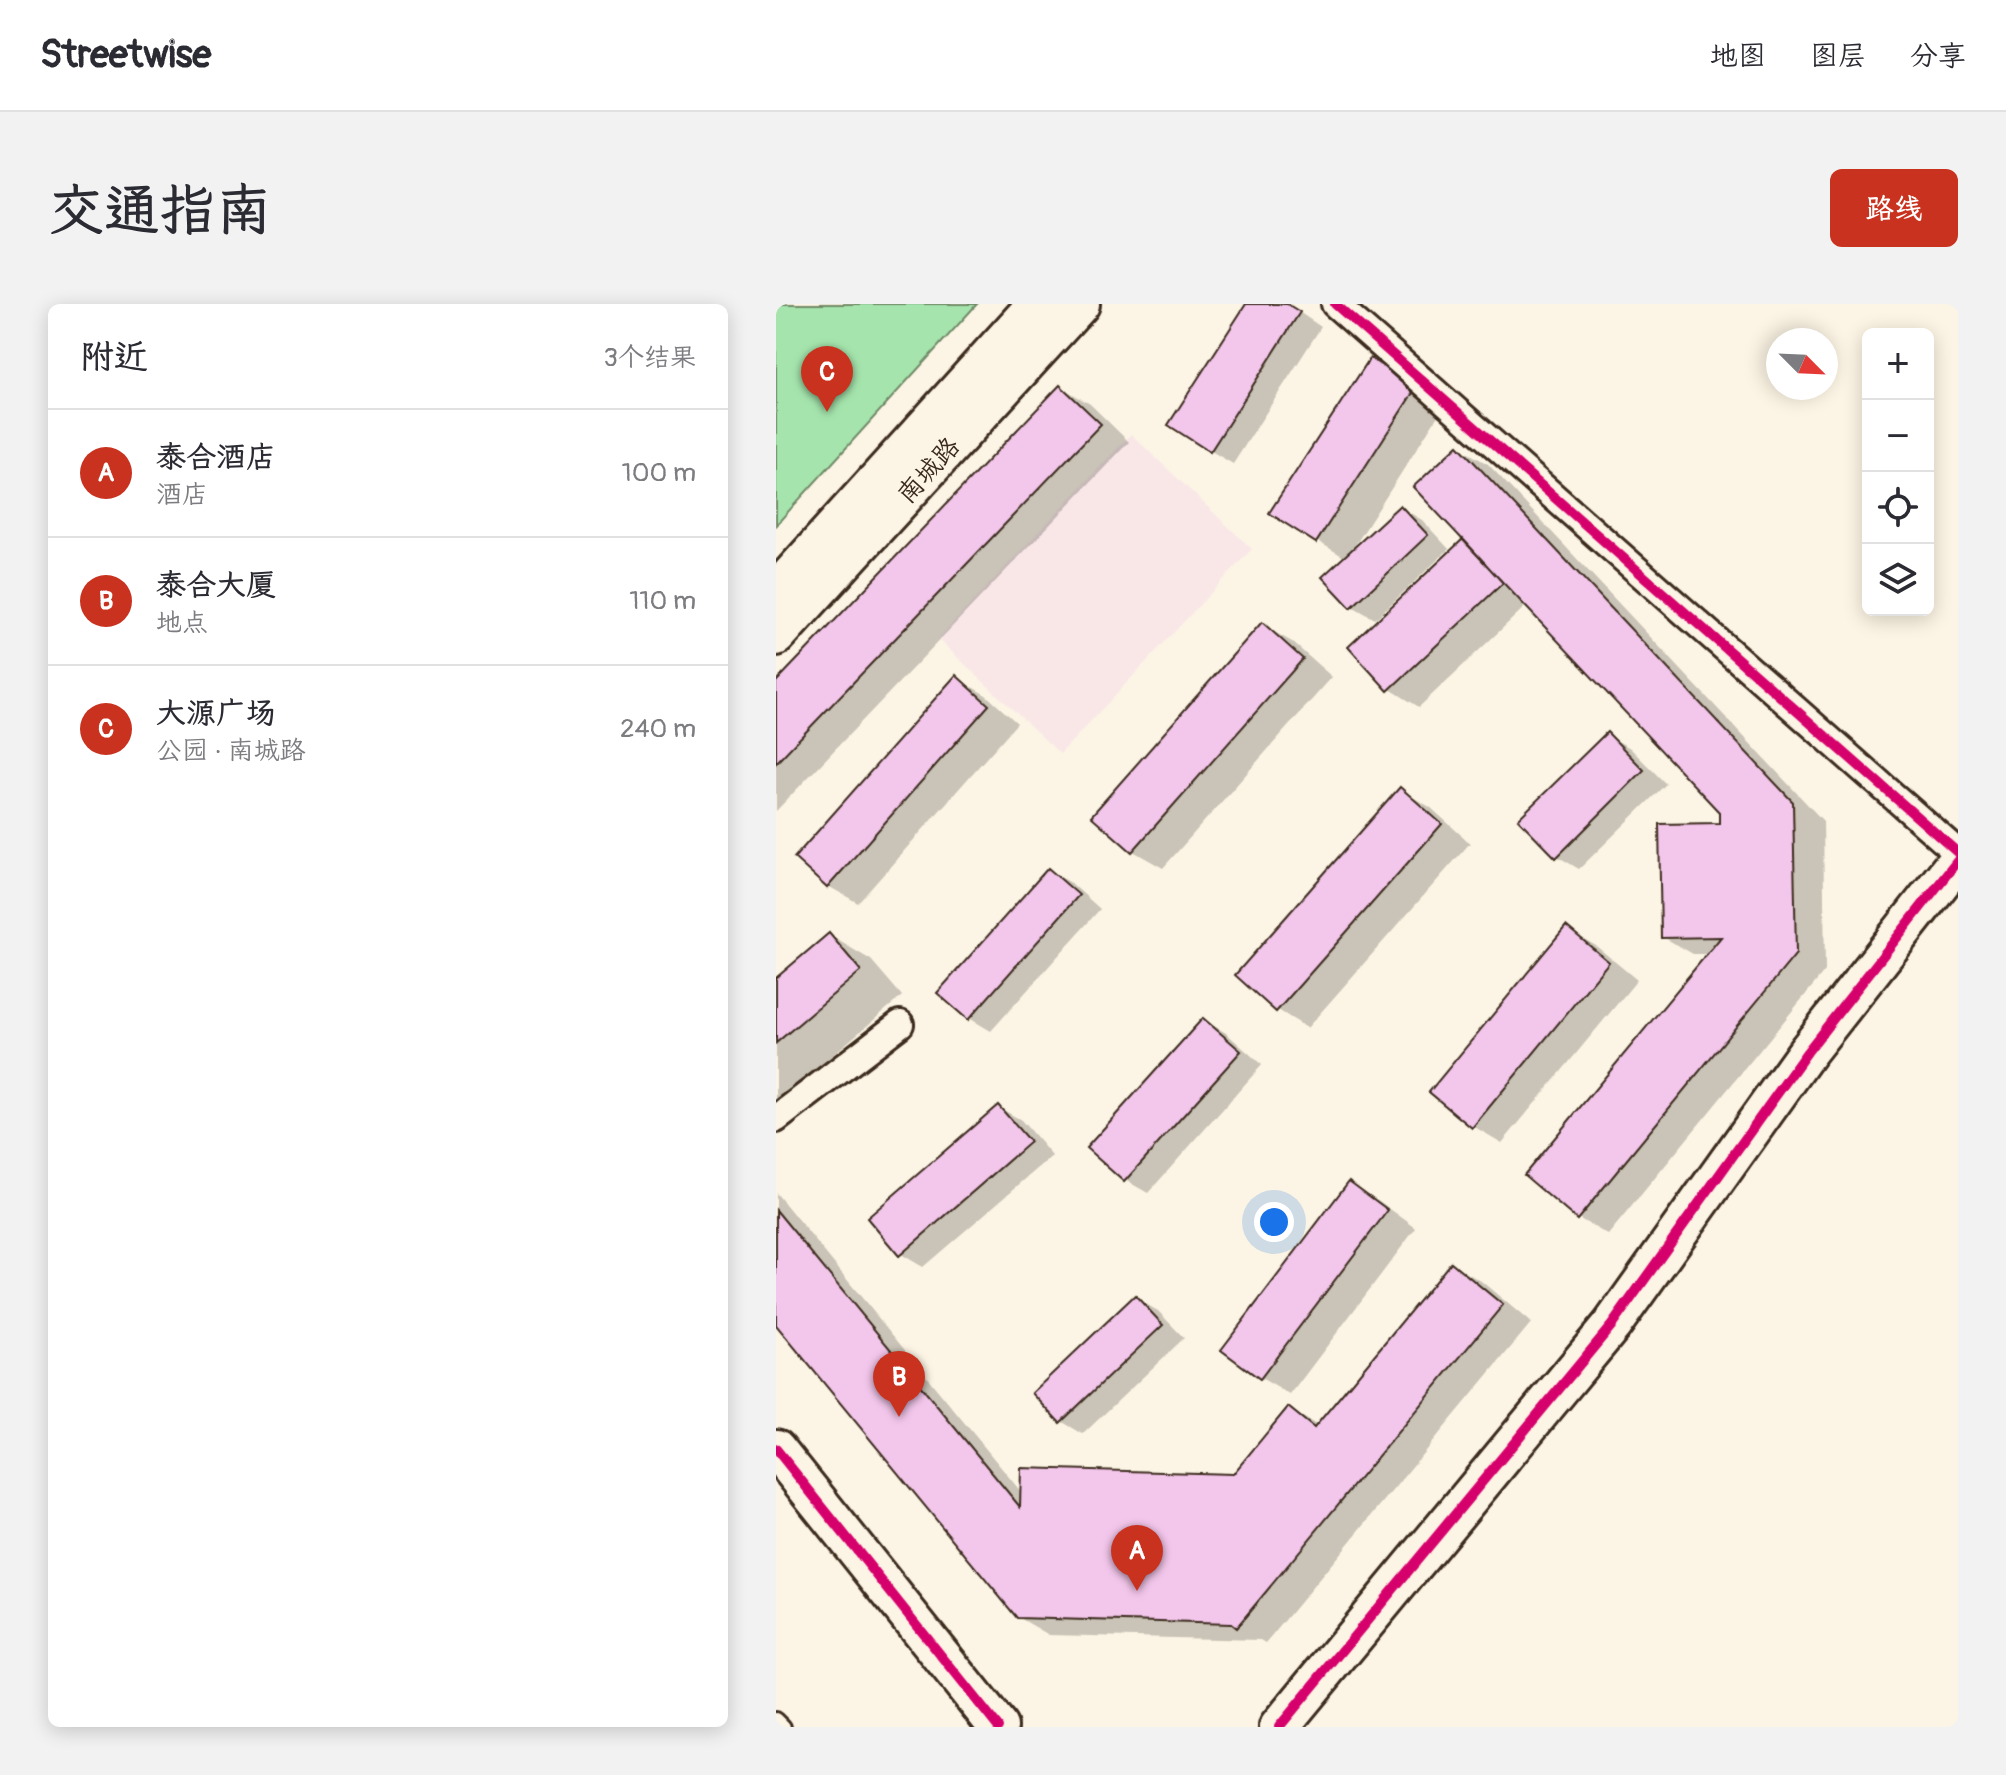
<!DOCTYPE html>
<html lang="zh">
<head>
<meta charset="utf-8">
<style>
  body { margin:0; font-family:Pangolin,"LXGW WenKai TC",sans-serif; background:#f2f2f3; color:#2b2b33 }
  .controls { position:absolute; right:24px; top:24px; display:grid; overflow:hidden; border-radius:12px; box-shadow:0 4px 20px #0003 }
  .controls button { width:72px; height:72px; display:grid; place-items:center; padding:0; border:0; border-bottom:2px solid #e1e1e2; background:#fff; color:#2b2b33; font:40px sans-serif }
  .compass { position:absolute; left:990px; top:24px; width:72px; height:72px; border-radius:50%; background:#fff; box-shadow:0 4px 20px #0003; rotate:114deg }
  .you { position:absolute; left:498px; top:918px; width:28px; height:28px; margin:-20px; border:6px solid #fff; border-radius:50%; background:#1a73e8; box-shadow:0 0 0 12px #1a73e833 }
  .badge { display:grid; place-items:center; width:52px; height:52px; border-radius:50%; background:#c8321e; color:#fff; font-size:26px; font-weight:700 }
  .pin { position:absolute; translate:-50% -66px; filter:drop-shadow(0 2px 4px #0008) }
  .pin::after { content:''; position:absolute; top:42px; width:28px; height:24px; background:inherit; clip-path:polygon(0 0,100% 0,50% 100%) }
  .list { margin:0; padding:0; list-style:none }
  h2 { display:flex; justify-content:space-between; align-items:center; height:104px; margin:0; padding:0 32px; font-size:34px }
  h2 small { font-size:26px; font-weight:400; color:#7c7c81 }
  .list li { display:grid; grid-template-columns:52px 1fr auto; gap:24px; align-items:center; box-sizing:border-box; height:128px; padding:0 32px; border-top:2px solid #e1e1e2 }
  .list b { display:block; font-size:30px; white-space:nowrap }
  .list p { margin:0; font-size:26px; white-space:nowrap; color:#7c7c81 }
  .list em { font-size:26px; font-style:normal; color:#7c7c81 }
  .icon { flex:none; width:44px; height:44px; fill:none; stroke:currentColor; stroke-width:2; stroke-linecap:round; stroke-linejoin:round }
  .map { position:relative; flex:none; width:1182px; height:1423px; overflow:hidden; border-radius:12px }
  header { display:flex; align-items:center; gap:48px; box-sizing:border-box; height:112px; padding:0 40px; background:#fff; border-bottom:2px solid #e1e1e2 }
  header strong { font-size:38px }
  nav { display:flex; gap:44px; margin-inline-start:auto; font-size:28px }
  .intro { display:flex; align-items:center; justify-content:space-between; box-sizing:border-box; height:192px; padding:0 48px }
  h1 { margin:0; font-size:56px }
  .button { padding:20px 36px; border-radius:12px; background:#c8321e; color:#fff; font-size:28px; font-weight:700 }
  main { display:flex; gap:48px; padding:0 48px }
  aside { flex:1; background:#fff; border-radius:12px; box-shadow:0 4px 20px #0003 }
  .map>svg:first-child { display:block }
  .built { fill:#f9e7e7 }
  .green { fill:#a5e5ad; stroke:#708866; stroke-width:2 }
  .shadow { fill:#0003 }
  .building { fill:#f3c6eb; stroke:#3b2a1e; stroke-width:2 }
  .lines { fill:none; stroke-linecap:round; stroke-linejoin:round }
  .lane-casing { stroke:#3b2a1e; stroke-width:20 }
  .street-casing { stroke:#3b2a1e; stroke-width:32 }
  .secondary-casing { stroke:#3b2a1e; stroke-width:44 }
  .lane { stroke:#fcf5e5; stroke-width:14 }
  .street { stroke:#fcf5e5; stroke-width:26 }
  .secondary { stroke:#fcf5e5; stroke-width:38 }
  .cycleway-casing { stroke:#fcf5e5; stroke-width:15 }
  .cycleway { stroke:#d6006c; stroke-width:10 }
  .labels { text-anchor:middle; stroke-width:7; stroke-linejoin:round; paint-order:stroke }
  .street-label { font-size:26px; fill:#3b2a1e; stroke:#fcf5e5 }
</style>
</head>
<body>
<header>
<strong>Streetwise</strong>
<nav><a>地图</a><a>图层</a><a>分享</a></nav>
</header>
<div class="intro"><h1>交通指南</h1><a class="button">路线</a></div>
<main>
<aside>
<h2>附近<small>3个结果</small></h2>
<ul class="list">
<li><span class="badge">A</span><div><b>泰合酒店</b><p>酒店</p></div><em>100 m</em></li>
<li><span class="badge">B</span><div><b>泰合大厦</b><p>地点</p></div><em>110 m</em></li>
<li><span class="badge">C</span><div><b>大源广场</b><p>公园 · 南城路</p></div><em>240 m</em></li>
</ul>
</aside>
<div class="map">
<svg width="1182" height="1423" viewBox="0 0 1182 1423">
  <rect width="100%" height="100%" fill="#fcf5e5"/>
  <filter id="ink" filterUnits="userSpaceOnUse"><feTurbulence type="fractalNoise" baseFrequency=".0125" numOctaves="2"/><feDisplacementMap in="SourceGraphic" scale="16" xChannelSelector="R" yChannelSelector="G"/><feConvolveMatrix kernelMatrix="1 2 1 2 8 2 1 2 1" color-interpolation-filters="sRGB"/></filter>
  <g filter="url(#ink)">
    <path class="built" d="M355,130L476,245L284,450L162,335Z"/>
    <path class="green" d="M0,0H201L0,221Z"/>
    <path class="shadow" d="M473,0H511L545,23L457,160L435,147Z
      M594,56L668,102L576,246L624,203L646,216L673,245L599,315L576,302L570,254L541,237Z
      M285,83L314,100L353,138L0,507V381Z
      M682,143L712,160L1047,517L1049,667L832,931L802,914L933,650H917L887,633L945,521V507L751,301L643,403L614,385L575,344L689,235Z
      M486,321L516,338L556,373L387,564L357,547Z
      M180,374L210,391L241,419L82,599L52,582Z
      M831,431L854,444L890,480L803,565L781,552Z
      M624,486L654,503L694,539L531,724L502,706L462,671Z
      M272,566L295,579L324,605L215,727L193,714Z
      M790,625L820,642L861,676L726,839L697,822Z
      M53,631L95,656L126,692L0,799V676Z
      M428,716L450,729L486,761L372,889L349,876Z
      M222,803L245,816L276,852L147,963L125,950Z
      M574,880L603,897L640,924L514,1091L485,1074Z
      M0,889L246,1189L458,1172L513,1105L542,1122L675,960L705,977L755,1019L490,1339L485,1336L273,1331L242,1313L0,1018Z
      M359,994L382,1007L408,1034L307,1130L285,1117Z"/>
    <path class="building" d="M470,0H511L524,8L434,148L392,121Z
      M594,54L640,84L540,239L493,209Z
      M284,81L325,120L0,459V378Z
      M682,141L1017,498L1020,650L801,916L748,871L945,633L885,634L883,520L943,519V508L637,183Z
      M624,201L652,231L575,304L546,273Z
      M687,235L727,279L612,387L572,343Z
      M486,318L527,355L356,548L315,512Z
      M180,371L213,401L51,584L18,554Z
      M831,428L868,466L780,554L742,515Z
      M624,483L666,520L500,708L459,671Z
      M272,564L303,591L192,716L161,689Z
      M790,622L833,658L696,824L653,788Z
      M53,629L85,667L0,739V674Z
      M427,714L465,747L348,878L310,844Z
      M222,801L254,838L123,952L91,914Z
      M573,877L612,906L484,1075L445,1046Z
      M0,906L244,1203L245,1164L457,1170L512,1103L538,1124L675,958L727,1001L460,1324L455,1320L241,1314L0,1021Z
      M359,991L387,1021L284,1119L256,1089Z"/>
    <g class="lines">
      <defs>
        <path id="lane" d="M0,1416L7,1423"/>
        <path id="street" d="M559,0L1182,549
          M0,815L124,720"/>
        <path id="secondary" d="M0,288L261,0
          M0,332L304,0
          M0,1145L222,1423
          M503,1423L836,1021L1031,748L1182,556"/>
      </defs>
      <use href="#lane" class="lane-casing"/>
      <use href="#street" class="street-casing"/>
      <use href="#secondary" class="secondary-casing"/>
      <use href="#lane" class="lane"/>
      <use href="#street" class="street"/>
      <use href="#secondary" class="secondary"/>
      <defs>
        <path id="cycleway" d="M559,0L1182,549
          M0,1145L222,1423
          M503,1423L836,1021L1031,748L1182,556"/>
      </defs>
      <use href="#cycleway" class="cycleway-casing"/>
      <use href="#cycleway" class="cycleway"/>
    </g>
  </g>
  <g class="labels">
    <g class="street-label">
      <text transform="translate(152 166) rotate(-48)" y="9">南城路</text>
    </g>
  </g>
</svg>
<div class="controls">
<button>+</button>
<button>−</button>
<button><svg class="icon" aria-label="locate" viewBox="0 0 24 24"><circle cx="12" cy="12" r="6"/><path d="M12 2v4M12 18v4M2 12h4M18 12h4"/></svg></button>
<button><svg class="icon" aria-label="layers" viewBox="0 0 24 24"><path d="M12 4l9 5-9 5-9-5zM3 14l9 5 9-5"/></svg></button>
</div>
<svg class="compass" viewBox="-18 -18 36 36"><path d="M0-13l5 13h-10z" fill="#e53935"/><path d="M0 13l5-13h-10z" fill="#7c7c81"/></svg>
<div class="you"></div>
<div class="pin badge" style="left:361px;top:1287px">A</div>
<div class="pin badge" style="left:123px;top:1113px">B</div>
<div class="pin badge" style="left:51px;top:108px">C</div>
</div>
</main>
</body>
</html>
